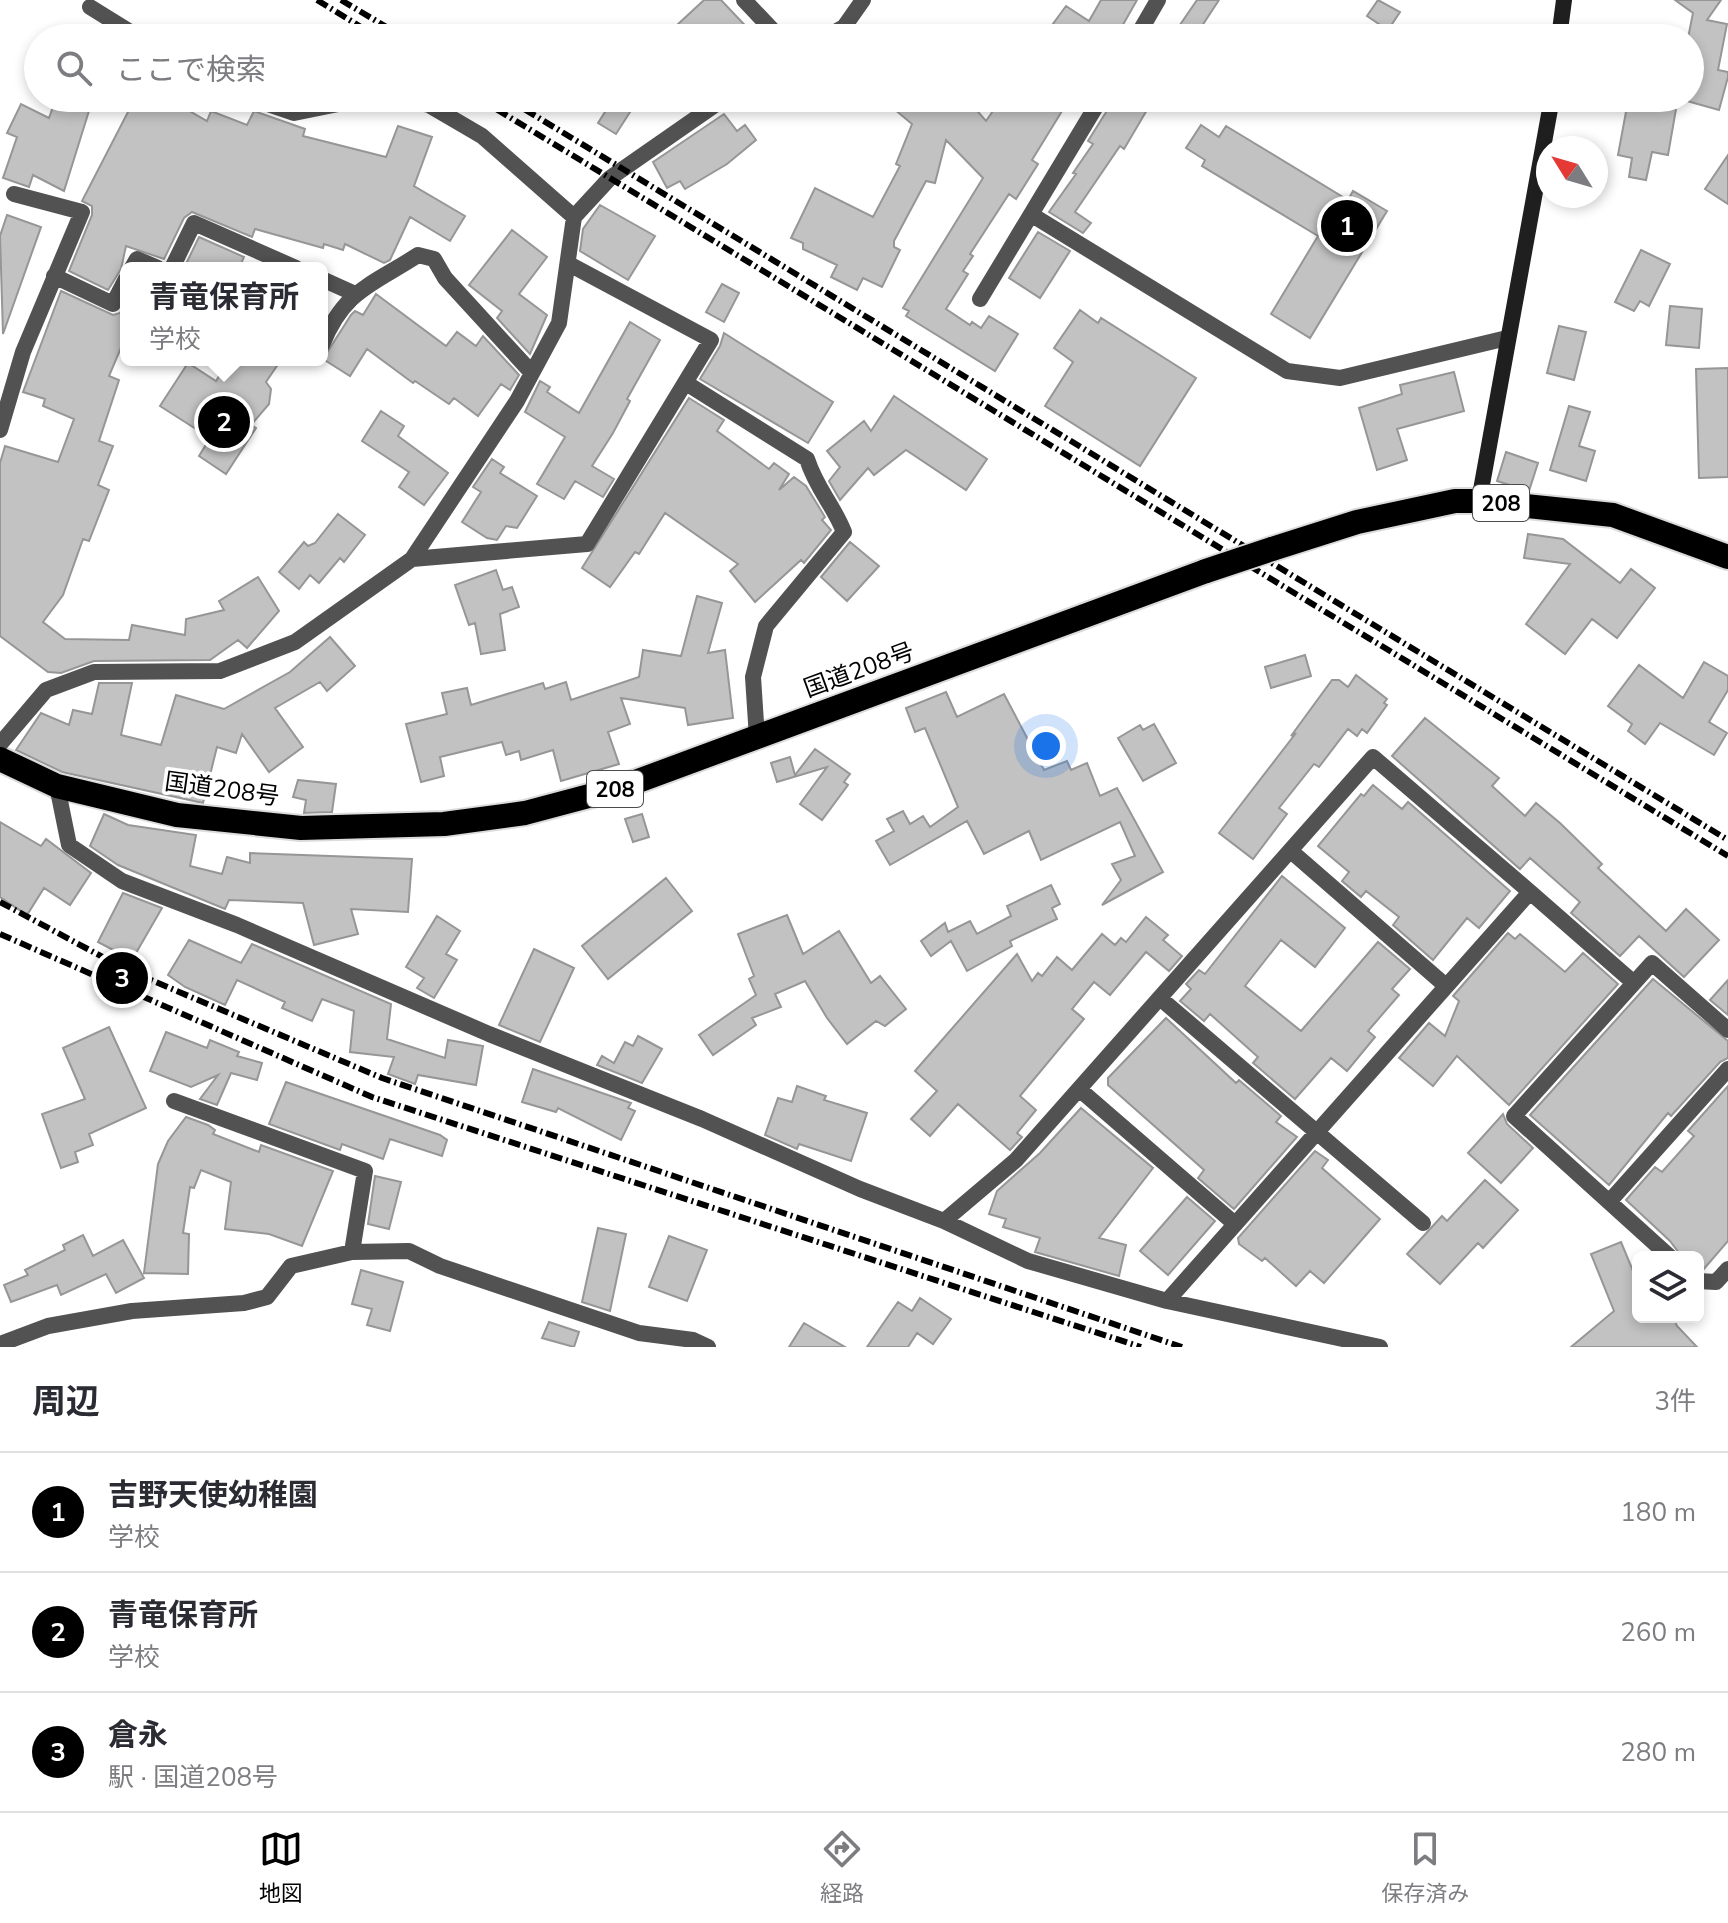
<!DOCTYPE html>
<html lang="ja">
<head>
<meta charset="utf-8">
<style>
  body { margin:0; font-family:"Nunito Sans","Noto Sans JP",sans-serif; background:#f7f7f7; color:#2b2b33 }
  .controls { position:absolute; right:24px; bottom:24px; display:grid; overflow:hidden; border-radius:12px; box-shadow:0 4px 12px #0003 }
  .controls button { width:72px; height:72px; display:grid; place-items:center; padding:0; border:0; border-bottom:2px solid #e1e1e2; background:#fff; color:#2b2b33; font:40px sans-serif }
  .compass { position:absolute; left:1536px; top:136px; width:72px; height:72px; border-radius:50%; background:#fff; box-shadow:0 4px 12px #0003; rotate:307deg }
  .you { position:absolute; left:1046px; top:746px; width:28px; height:28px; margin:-20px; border:6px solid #fff; border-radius:50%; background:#1a73e8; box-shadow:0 0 0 12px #1a73e833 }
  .badge { display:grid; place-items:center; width:52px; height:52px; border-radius:50%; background:#000; color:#fff; font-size:26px; font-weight:700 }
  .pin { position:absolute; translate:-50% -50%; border:4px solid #fff; box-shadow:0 2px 8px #0006 }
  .popup { position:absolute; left:120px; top:262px; width:208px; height:104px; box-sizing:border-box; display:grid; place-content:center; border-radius:12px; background:#fff; filter:drop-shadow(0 2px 6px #0005); font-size:26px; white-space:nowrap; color:#7c7c81 }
  .popup b { font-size:30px; color:#2b2b33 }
  .popup::after { content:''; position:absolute; left:50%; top:100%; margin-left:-16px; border:16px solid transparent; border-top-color:#fff }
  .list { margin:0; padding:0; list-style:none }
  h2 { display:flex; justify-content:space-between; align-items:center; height:104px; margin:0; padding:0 32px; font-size:34px }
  h2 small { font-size:26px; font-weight:400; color:#7c7c81 }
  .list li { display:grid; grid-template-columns:52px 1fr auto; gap:24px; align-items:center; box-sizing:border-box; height:120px; padding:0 32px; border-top:2px solid #e1e1e2 }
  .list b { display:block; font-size:30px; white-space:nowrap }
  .list p { margin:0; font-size:26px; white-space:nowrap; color:#7c7c81 }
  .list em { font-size:26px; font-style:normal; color:#7c7c81 }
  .icon { flex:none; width:44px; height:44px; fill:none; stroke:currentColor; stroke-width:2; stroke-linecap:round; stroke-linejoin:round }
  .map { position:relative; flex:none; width:1728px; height:1347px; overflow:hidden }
  .search { position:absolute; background:#fff; box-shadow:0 4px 12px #0003; left:24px; right:24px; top:24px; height:88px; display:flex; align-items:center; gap:20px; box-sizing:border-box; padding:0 28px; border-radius:44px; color:#7c7c81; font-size:30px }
  .sheet { height:464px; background:#fff }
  nav { display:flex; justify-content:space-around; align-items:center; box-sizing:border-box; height:112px; border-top:2px solid #e1e1e2; background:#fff; font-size:22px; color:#7c7c81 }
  nav a { display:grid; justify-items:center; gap:4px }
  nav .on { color:#000 }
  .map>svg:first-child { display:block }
  .building { fill:#c2c2c2; stroke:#969696; stroke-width:2 }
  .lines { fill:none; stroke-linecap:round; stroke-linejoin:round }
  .highway-casing { stroke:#dbdbdb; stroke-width:28 }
  .street { stroke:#525252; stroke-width:16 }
  .secondary { stroke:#1f1f1f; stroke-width:16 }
  .highway { stroke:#000; stroke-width:24 }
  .rail { stroke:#000; stroke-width:6; stroke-dasharray:12 4 2 4; stroke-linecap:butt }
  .highway-bridge-casing { stroke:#dbdbdb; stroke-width:28; stroke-linecap:butt }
  .highway-bridge { stroke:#000; stroke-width:24 }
  .labels { text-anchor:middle; stroke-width:7; stroke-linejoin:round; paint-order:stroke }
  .shield { fill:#fff; stroke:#4c4c4c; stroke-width:2 }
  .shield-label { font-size:22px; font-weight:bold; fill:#000 }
  .street-label { font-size:24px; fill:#000; stroke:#fff }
</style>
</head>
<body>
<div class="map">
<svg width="1728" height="1347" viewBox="0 0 1728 1347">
  <rect width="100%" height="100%" fill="#fff"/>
  <path class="building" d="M704,0H721L757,38H663Z
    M1101,0H1137L1120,30L1115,28L1111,35L1116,38H1050L1055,31L1050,28L1066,6L1089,21Z
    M1197,0H1219L1194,38H1171Z
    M1378,0L1400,12L1388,30L1367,16Z
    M1675,0H1721L1707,20L1727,24L1718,70L1728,72V77L1719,110L1687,101L1698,61L1690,59L1688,38L1693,13Z
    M56,98H93L64,191L33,175L29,187L3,178L17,137L7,133L21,104L49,118Z
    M111,98H167L207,121L211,111L247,125L254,111L305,129L303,136L386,157L398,126L432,137L414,186L465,216L450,241L410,217L390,260L384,263L345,244L343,250L324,244L323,248L255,229L252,237L192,212L184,218L164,259L126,246L121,269L108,290L69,271L92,215V206L82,201L129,110Z
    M614,98H639L616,134L598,123Z
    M881,98H966L986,121L1002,98H1070L1032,160L1038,164L1016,199L1009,194L970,254L973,256L963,271L968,274L946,309L970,325L972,322L981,328L989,316L1018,334L995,371L906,316L909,311L903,308L983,178L946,140L935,183L926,181L894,241V247L900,250L882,287L863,278L857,290L831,277L837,265L803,249V243L791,238L815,188L873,217L900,166L896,164L912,124Z
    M1115,98H1154L1124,149L1120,146L1075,212L1091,223L1083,233L1049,212L1076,174L1073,173L1093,144L1088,141Z
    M1628,101L1676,109L1668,155L1652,152L1646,180L1629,177L1632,158L1618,155Z
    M724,114L737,131L745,125L756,140L727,164L685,189L680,181L667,188L653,162Z
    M1201,125L1219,137L1226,126L1348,200L1353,191L1387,211L1310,338L1271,314L1318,236L1202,166L1205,160L1186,148Z
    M1728,155V204L1705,189Z
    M600,205L655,236L628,280L580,251L583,229Z
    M7,215L41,227L3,334L0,236Z
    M512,230L547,257L519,294L547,315L530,354L497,318L502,311L469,285Z
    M1038,232L1070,251L1040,298L1009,278Z
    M199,237L244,257L239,268H184Z
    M1641,250L1670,264L1649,306L1640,301L1634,311L1615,302Z
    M722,284L739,293L724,322L706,312Z
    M61,291L113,315L120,313L126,303V336L109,376L119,380L99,441L113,446L98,485L109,490L89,541L83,539L63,595L43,622L65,639L129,640L132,625L185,635L186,619L224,610L219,601L258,577L279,611L247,648L238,640L210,660L94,661L61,673L48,672L0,636V463L5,446L58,462L74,419L43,406L45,399L23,392Z
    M376,294L446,346L457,332L476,346L483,336L519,375L510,390L501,384L478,416L454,398L449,404L415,381L413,383L367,349L350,376L323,359L351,315L355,311L363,315Z
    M1670,306L1702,309L1699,348L1666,345Z
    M1080,310L1098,323L1101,318L1196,378L1140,466L1045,406L1073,362L1054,348Z
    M630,322L660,340L627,399L630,401L613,433L592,466L614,479L603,497L575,481L564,499L537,484L565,437L525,412L540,381L550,387L547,392L579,413Z
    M1559,326L1586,332L1574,380L1547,373Z
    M724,333L833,402L808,443L700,379L720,346Z
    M229,360H281L266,382L271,389L269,404L251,425L256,428L226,474L199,456L210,438L160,406L188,363L216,381Z
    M1728,368V477L1699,478L1696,369Z
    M1454,372L1464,411L1397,429L1407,460L1377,470L1359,408L1402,394L1400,385Z
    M894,396L987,459L966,490L906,450L874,475L868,468L840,500L829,481L840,467L827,451L864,421L871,431Z
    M689,398L724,420L717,431L769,469L774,463L789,474L779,490L794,477L806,486L825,517L822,520L831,530L804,563L801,560L755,602L730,571L738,564L665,513L639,554L635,552L610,587L582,568Z
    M1569,406L1590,412L1579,446L1595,451L1586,481L1550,470Z
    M381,411L404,426L398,436L448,473L424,505L399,487L409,472L362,441Z
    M1506,452L1538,463L1529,491L1497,481Z
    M492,459L504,467L500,473L537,496L517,528L506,526L497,540L487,538L462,522L481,492L473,487Z
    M338,514L365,535L344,562L340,558L319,583L310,575L299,589L279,572L304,542L308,546L315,543Z
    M1528,534L1563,539L1620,583L1631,569L1655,588L1617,638L1592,619L1565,654L1526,624L1570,564L1524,558Z
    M850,542L879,566L847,601L821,577Z
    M496,570L503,590L512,587L519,607L500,614L505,650L481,654L475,623L469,625L455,585Z
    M697,596L722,603L708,653L725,650L733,718L688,725L685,708L621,698L630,724L608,732L619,764L561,781L553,750L521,760L519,751L506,755L502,742L440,757L444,776L421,782L406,724L447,714L442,693L467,688L471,705L543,683L545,689L566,682L571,700L639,677L643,650L681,656Z
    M330,637L355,666L327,691L320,682L275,708L303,747L269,772L242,734L236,753L217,747L203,803L62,772L16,750L41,713L69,725L73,710L92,714L99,683H132L121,735L161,745L176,695L224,709L290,672Z
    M1305,655L1311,676L1271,688L1265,667Z
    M1704,662L1728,676V690L1709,722L1727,733L1714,755L1660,723L1645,744L1628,731L1632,724L1608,706L1639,665L1683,698Z
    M1356,675L1387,699L1384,703L1387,705L1367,733L1362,729L1357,736L1348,729L1319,767L1314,764L1279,808L1287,814L1253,859L1219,833L1296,733L1291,736L1332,680H1339L1348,687Z
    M946,692L957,717L1004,694L1044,770L1067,761L1071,770L1087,763L1100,796L1117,788L1163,872L1102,905L1121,880L1112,864L1135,856L1120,822L1041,860L1029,831L984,854L967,821L890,865L876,841L894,831L887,819L903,811L910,824L923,816L930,827L958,807L925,728L915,732L906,708Z
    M1425,718L1499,778L1492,786L1525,816L1536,803L1560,823L1602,864L1598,868L1666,931L1686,909L1719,940L1684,977L1639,936L1620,956L1571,913L1580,902L1530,858L1520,869L1392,756Z
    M1154,724L1176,763L1143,781L1118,738L1140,725L1143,730Z
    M815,749L850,774L844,782L848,785L822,820L800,804L827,767L777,782L771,763L790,757L795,775Z
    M298,780L336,784L332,812L304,813L306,800L293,797Z
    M1373,785L1402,809L1408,802L1510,891L1479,928L1467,918L1433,960L1393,925L1399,917L1366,891L1361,897L1342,881L1349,872L1318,846L1361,794L1364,796Z
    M104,814L128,825L196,835L190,866L222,874L227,857L250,863V853L412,859L408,912L351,909L358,934L314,945L303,903L229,900L225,909L118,865L90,846Z
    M642,814L649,837L633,842L625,819Z
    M0,822L41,846L46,839L91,873L70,905L44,888L27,915L0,897Z
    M1282,876L1345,928L1315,967L1281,940L1245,986L1301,1031L1378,942L1410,969L1392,989L1399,995L1368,1031L1375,1037L1347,1071L1331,1058L1295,1099L1253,1063L1258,1057L1210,1014L1204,1021L1180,1001L1191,989L1186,984L1199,970L1205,974Z
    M666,878L692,911L608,979L582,946Z
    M1051,885L1060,904L1052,908L1057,919L1010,941L1012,946L967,971L951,941L931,956L921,941L945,923L948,932L970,921L977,934L1011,916L1007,906Z
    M123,893L162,908L132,960L98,942Z
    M787,915L803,954L839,931L871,983L880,976L906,1009L885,1026L876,1021L847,1044L827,1018L805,981L775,994L781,1007L752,1018L756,1025L713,1055L699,1035L756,995L749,979L754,976L738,934Z
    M437,916L460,931L446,954L457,960L434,998L417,988L424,978L406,967Z
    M1146,917L1168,935L1163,940L1182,956L1169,971L1146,952L1110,995L1094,982L1072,1009L1084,1019L1020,1096L1036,1110L1017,1133L1022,1137L1010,1150L958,1104L930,1136L911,1119L937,1091L915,1071L1017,954L1032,981L1038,973L1042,976L1057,957L1072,970L1102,934L1115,945L1121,938L1126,942Z
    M1508,933L1515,939L1520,934L1565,972L1583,953L1618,984L1509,1105L1457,1056L1433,1086L1399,1058L1429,1023L1445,1036L1459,1001L1453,996Z
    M189,940L241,963L252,944L391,1004L387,1039L445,1058L448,1040L483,1046L476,1085L418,1075L415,1084L388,1074L394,1057L350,1052L354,1011L322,999L312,1021L282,1008L285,1002L237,980L225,1005L185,987L168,975Z
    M534,949L574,968L540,1042L499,1025Z
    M1653,979L1728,1041V1058L1720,1062L1671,1116L1668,1113L1609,1185L1530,1115Z
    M1728,980V1015L1710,1000Z
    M1166,1018L1236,1083L1239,1080L1281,1116L1276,1122L1297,1137L1234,1209L1198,1178L1204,1170L1108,1085V1078Z
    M109,1027L146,1108L89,1134L93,1145L75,1152L78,1162L61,1168L42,1114L85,1099L63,1048Z
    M166,1032L207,1048L210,1040L239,1052L237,1056L262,1063L257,1080L231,1073L217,1105L200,1099L218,1075L191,1087L150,1071Z
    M638,1036L662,1049L642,1083L597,1065L602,1056L614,1063L625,1042L633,1046Z
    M533,1069L631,1103L628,1108L635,1111L621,1140L558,1108L556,1112L522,1102Z
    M286,1082L440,1135L447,1140L442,1156L390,1139L383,1159L342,1144L340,1150L269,1124Z
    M797,1086L826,1096L824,1100L867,1113L851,1161L799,1144L797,1149L765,1135L778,1098L792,1102Z
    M1728,1086V1241L1703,1270H1698V1257H1682L1670,1241L1626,1200L1655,1167L1662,1172L1694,1136L1688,1131Z
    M1081,1108L1153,1168L1099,1238L1126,1245L1119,1276L1035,1252L1040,1238L1003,1227L1006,1219L989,1214L997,1191L1040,1153Z
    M1503,1114L1507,1124L1533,1148L1501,1183L1468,1153Z
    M186,1117L208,1125L215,1130L213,1134L259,1152L261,1145L333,1171L302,1246L269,1234L225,1229L231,1182L201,1170L194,1188L190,1187L183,1233L189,1234L188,1274L144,1273L158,1164L168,1141Z
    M1315,1151L1328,1160L1322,1168L1380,1219L1324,1283L1310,1271L1296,1286L1265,1258L1262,1261L1239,1244L1238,1238Z
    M375,1176L401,1182L389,1229L368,1224Z
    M1485,1180L1518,1210L1483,1248L1478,1243L1440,1284L1407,1254L1442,1216L1447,1221Z
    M1187,1197L1215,1221L1168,1275L1140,1251Z
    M598,1228L626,1234L610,1311L582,1302Z
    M83,1235L93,1256L123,1240L144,1278L116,1293L106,1274L61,1295L57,1285L11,1302L4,1285L28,1275L25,1270L65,1250L63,1245Z
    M669,1236L707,1250L687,1301L649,1287Z
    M1621,1242L1638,1283V1317H1673L1677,1326L1697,1347H1571L1614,1311L1591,1254Z
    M361,1270L403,1282L390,1331L367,1325L372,1309L352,1304Z
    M920,1298L951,1319L933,1344L917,1333L908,1347H867L898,1302L912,1311Z
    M549,1322L579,1332L574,1347L542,1338Z
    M804,1323L845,1347H789Z"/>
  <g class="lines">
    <defs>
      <path id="highway" d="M1272,549L1357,522L1455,501H1479L1613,515L1728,557
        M0,759L57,786L177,815L301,828L444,824L525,813L619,788L1206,571"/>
    </defs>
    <use href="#highway" class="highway-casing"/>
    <path class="street" d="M744,0L780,38
      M90,7L140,38
      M825,38L844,27L863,0
      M1136,38L1158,0
      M250,98L294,113L368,98
      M393,98L429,105L482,136L574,217
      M1032,215L1287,371L1340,378L1507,338
      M132,268L137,259L158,268
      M172,268L194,223L296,268
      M54,276L113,304L126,279
      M322,279L353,293
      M980,299L1101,98
      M322,345C344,290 372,285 418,255L434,259L445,278L532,373
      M686,383L807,459C817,490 833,504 844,532L766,626L753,677L757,738
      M0,430L23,352L82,212L14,194
      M412,559L587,544L711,340L569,264
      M0,744L46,690L94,672L220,671L295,642L412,559L517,401L559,323L574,217L610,178L725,98
      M57,786L69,845L122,881L237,925L489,1034L702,1119L860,1189L944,1221L1028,1261L1167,1301L1380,1347
      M1292,852L1446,986
      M1530,892L1634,983
      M1161,999L1423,1223
      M1079,1089L1235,1224
      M174,1101L365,1171L352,1252
      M1609,1202L1728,1069
      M944,1221L1016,1160L1373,757L1530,892L1167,1301
      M1670,1257L1514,1116L1652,963L1728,1030
      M1698,1281L1716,1282L1728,1269
      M0,1344L48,1326L132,1311L244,1303L267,1297L291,1266L352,1252L409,1251L440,1266L639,1333L693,1340L708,1347"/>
    <path class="secondary" d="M1559,38L1564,0
      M1479,501L1552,98"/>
    <use href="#highway" class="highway"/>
    <path class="rail" d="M317,0L379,38
      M341,0L405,38
      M478,98L1728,856
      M506,98L1728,840
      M0,902L125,969L382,1078L1182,1347
      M0,934L372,1097L1141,1347"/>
    <defs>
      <path id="highway-bridge" d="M1206,571L1272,549"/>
    </defs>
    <use href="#highway-bridge" class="highway-bridge-casing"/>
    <use href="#highway-bridge" class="highway-bridge"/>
  </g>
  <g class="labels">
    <g class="shield">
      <rect x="1473" y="485" width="56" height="36" rx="6"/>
      <rect x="587" y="771" width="56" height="36" rx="6"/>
    </g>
    <g class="shield-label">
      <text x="1501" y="511">208</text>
      <text x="615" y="797">208</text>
    </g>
    <g class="street-label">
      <text transform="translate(859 670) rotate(-20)" y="8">国道208号</text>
      <text transform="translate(222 789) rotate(8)" y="8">国道208号</text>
    </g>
  </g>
</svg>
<div class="controls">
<button><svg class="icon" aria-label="layers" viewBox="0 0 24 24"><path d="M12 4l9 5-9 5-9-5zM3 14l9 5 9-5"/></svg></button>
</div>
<svg class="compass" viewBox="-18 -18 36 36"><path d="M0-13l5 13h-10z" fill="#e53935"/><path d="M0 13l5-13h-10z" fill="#7c7c81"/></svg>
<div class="you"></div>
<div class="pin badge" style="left:1347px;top:226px">1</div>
<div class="pin badge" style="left:224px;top:422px">2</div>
<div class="popup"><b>青竜保育所</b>学校</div>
<div class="pin badge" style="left:122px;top:978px">3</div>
<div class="search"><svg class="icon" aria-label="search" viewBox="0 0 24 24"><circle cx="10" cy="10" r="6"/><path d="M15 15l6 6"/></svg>ここで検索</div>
</div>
<section class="sheet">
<h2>周辺<small>3件</small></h2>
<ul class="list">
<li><span class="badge">1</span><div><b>吉野天使幼稚園</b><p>学校</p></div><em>180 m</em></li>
<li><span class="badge">2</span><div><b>青竜保育所</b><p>学校</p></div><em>260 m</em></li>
<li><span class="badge">3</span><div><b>倉永</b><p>駅 · 国道208号</p></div><em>280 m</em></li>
</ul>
</section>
<nav>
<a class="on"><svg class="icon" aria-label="map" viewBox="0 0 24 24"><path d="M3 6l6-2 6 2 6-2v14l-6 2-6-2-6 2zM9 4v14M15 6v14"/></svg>地図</a>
<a><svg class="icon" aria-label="directions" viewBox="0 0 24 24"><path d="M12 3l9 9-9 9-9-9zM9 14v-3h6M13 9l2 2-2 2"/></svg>経路</a>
<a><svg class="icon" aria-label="saved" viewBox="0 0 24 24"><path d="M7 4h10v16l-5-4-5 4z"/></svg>保存済み</a>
</nav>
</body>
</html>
